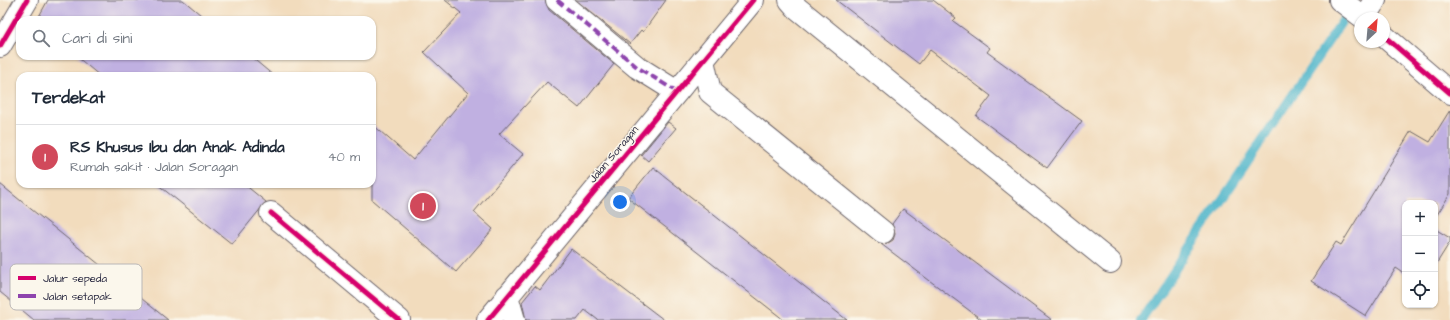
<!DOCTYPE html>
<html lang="id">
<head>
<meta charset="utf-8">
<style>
  body { margin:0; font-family:"Architects Daughter",sans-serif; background:#f2f2f3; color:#1f2937 }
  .controls { position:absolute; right:12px; bottom:12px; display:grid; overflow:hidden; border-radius:8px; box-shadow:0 1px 3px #0004 }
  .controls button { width:36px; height:36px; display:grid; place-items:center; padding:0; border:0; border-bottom:1px solid #e0e1e3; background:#fff; color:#1f2937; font:20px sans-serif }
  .compass { position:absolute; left:1354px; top:12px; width:36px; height:36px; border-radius:50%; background:#fff; box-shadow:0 1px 3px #0004; rotate:26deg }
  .you { position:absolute; left:620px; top:202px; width:14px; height:14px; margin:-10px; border:3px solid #fff; border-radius:50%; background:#1a73e8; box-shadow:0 0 0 6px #1a73e833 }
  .badge { display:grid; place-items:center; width:26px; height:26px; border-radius:50%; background:#d1495b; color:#fff; font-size:13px; font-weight:700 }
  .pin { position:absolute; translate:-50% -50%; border:2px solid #fff; box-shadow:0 1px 4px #0006 }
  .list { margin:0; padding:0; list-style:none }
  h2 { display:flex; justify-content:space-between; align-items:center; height:52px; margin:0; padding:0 16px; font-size:17px }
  h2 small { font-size:13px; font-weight:400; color:#747a83 }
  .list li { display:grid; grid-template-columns:26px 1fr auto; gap:12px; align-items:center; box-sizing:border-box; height:64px; padding:0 16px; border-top:1px solid #e0e1e3 }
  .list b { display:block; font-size:15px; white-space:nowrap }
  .list p { margin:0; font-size:13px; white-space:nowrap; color:#747a83 }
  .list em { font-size:13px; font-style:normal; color:#747a83 }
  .icon { flex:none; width:22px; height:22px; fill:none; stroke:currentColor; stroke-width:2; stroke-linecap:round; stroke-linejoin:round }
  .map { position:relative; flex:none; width:1450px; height:320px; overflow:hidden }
  .search { position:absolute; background:#fff; box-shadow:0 1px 3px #0004; left:16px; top:16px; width:360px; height:44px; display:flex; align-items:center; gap:10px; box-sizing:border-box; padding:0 14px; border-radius:12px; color:#747a83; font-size:15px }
  .panel { position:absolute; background:#fff; box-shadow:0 1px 3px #0004; left:16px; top:72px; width:360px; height:116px; border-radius:12px }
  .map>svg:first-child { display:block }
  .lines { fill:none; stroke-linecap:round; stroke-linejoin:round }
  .stream { stroke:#4ab3c9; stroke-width:9 }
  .building { fill:#c0b0e1 }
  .minor-casing { stroke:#6b6368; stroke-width:24 }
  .minor { stroke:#fff; stroke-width:22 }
  .quiet { stroke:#8e44ad; stroke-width:4; stroke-dasharray:8 4; stroke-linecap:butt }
  .cycleway-casing { stroke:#fbf7ec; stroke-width:8 }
  .cycleway { stroke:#d6006c; stroke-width:5 }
  .labels { text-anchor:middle; stroke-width:3; stroke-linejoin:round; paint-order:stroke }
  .street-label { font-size:11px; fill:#22223b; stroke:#fbf7ec }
  .key { fill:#fbf7ec; stroke:#bab7b7; stroke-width:1 }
  .key-label { font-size:11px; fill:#22223b }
</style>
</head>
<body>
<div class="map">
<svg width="1450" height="320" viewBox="0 0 1450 320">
  <rect width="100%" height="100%" fill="#fbf7ec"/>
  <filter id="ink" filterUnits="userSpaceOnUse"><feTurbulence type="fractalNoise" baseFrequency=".025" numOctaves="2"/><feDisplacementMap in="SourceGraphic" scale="8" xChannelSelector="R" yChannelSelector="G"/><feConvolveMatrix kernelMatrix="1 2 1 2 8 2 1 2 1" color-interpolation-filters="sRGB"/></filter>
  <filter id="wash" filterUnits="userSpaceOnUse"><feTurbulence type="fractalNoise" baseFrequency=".012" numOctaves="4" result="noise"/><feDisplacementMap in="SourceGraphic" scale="16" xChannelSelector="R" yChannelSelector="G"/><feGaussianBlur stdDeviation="0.9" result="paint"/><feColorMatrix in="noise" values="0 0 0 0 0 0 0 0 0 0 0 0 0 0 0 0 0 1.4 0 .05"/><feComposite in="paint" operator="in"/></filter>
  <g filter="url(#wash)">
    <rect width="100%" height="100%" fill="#f2dcbd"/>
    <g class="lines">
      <path class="stream" d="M1141,320L1351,8"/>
    </g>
    <g id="blocks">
      <path class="building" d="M48,0H183L207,20H37Z
        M445,0H545L549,10L614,64L579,108L547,82L499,134L523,154L474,212L493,229L456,272L372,200V124L413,160L468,93L424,52L461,13Z
        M576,0H666L643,32L641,30L630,44Z
        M836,0H933L956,18L953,21L990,48L987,52L1082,121L1047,168L976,116L991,96L930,50L919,64Z
        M76,56H250L274,76H100Z
        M1450,110V194L1435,218V203H1405V274L1396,268L1366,316L1311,281L1336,242L1341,245L1411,131L1430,142Z
        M668,122L676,128L648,161L641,155Z
        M653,167L847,320H784L628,198Z
        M0,184L168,320H34L0,292Z
        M157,184H244L266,202L232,244Z
        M903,209L1052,320H982L881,244L888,243L893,240L895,234L892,224Z
        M1435,229L1450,238V242L1435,266Z
        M571,249L664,320H598L585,310L577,320H526L522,302L535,286L540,290Z"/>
    </g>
  </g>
  <g filter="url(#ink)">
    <use href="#blocks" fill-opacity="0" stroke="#6b6368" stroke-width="1"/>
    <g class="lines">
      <defs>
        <path id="minor" d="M557,0L637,67L677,92
          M790,0L797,8L1110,262
          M1340,0L1364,18
          M1364,18L1375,0
          M1384,36L1450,93
          M0,46L27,0
          M703,60L710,92L883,232
          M271,213L399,320
          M507,296L514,320
          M488,320L753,0"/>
      </defs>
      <use href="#minor" class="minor-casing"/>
      <use href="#minor" class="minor"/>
      <path class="quiet" d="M557,0L637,67L677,92"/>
      <defs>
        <path id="cycleway" d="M1384,36L1450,93
          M0,46L27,0
          M271,213L399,320
          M488,320L753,0"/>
      </defs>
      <use href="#cycleway" class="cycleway-casing"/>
      <use href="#cycleway" class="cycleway"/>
    </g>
  </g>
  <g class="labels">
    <g class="street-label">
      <text transform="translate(613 154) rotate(-50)" y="4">Jalan Soragan</text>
    </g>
  </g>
  <rect x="10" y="264" width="132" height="46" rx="6" class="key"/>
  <rect x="18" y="276" width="18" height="4" fill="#d6006c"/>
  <rect x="18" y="294" width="18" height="4" fill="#8e44ad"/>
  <g class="key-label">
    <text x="43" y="282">Jalur sepeda</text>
    <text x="43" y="300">Jalan setapak</text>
  </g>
</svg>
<div class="controls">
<button>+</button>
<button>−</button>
<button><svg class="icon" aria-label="locate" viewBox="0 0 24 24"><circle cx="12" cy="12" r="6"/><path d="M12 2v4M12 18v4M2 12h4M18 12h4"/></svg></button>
</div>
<svg class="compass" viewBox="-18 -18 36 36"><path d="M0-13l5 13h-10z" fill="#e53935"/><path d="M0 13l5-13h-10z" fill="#747a83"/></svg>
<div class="you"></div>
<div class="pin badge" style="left:423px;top:206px">1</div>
<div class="search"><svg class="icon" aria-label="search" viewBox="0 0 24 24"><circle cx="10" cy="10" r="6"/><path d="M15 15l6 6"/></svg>Cari di sini</div>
<section class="panel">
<h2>Terdekat<small></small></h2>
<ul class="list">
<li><span class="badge">1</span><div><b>RS Khusus Ibu dan Anak Adinda</b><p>Rumah sakit · Jalan Soragan</p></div><em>40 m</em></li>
</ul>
</section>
</div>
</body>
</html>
